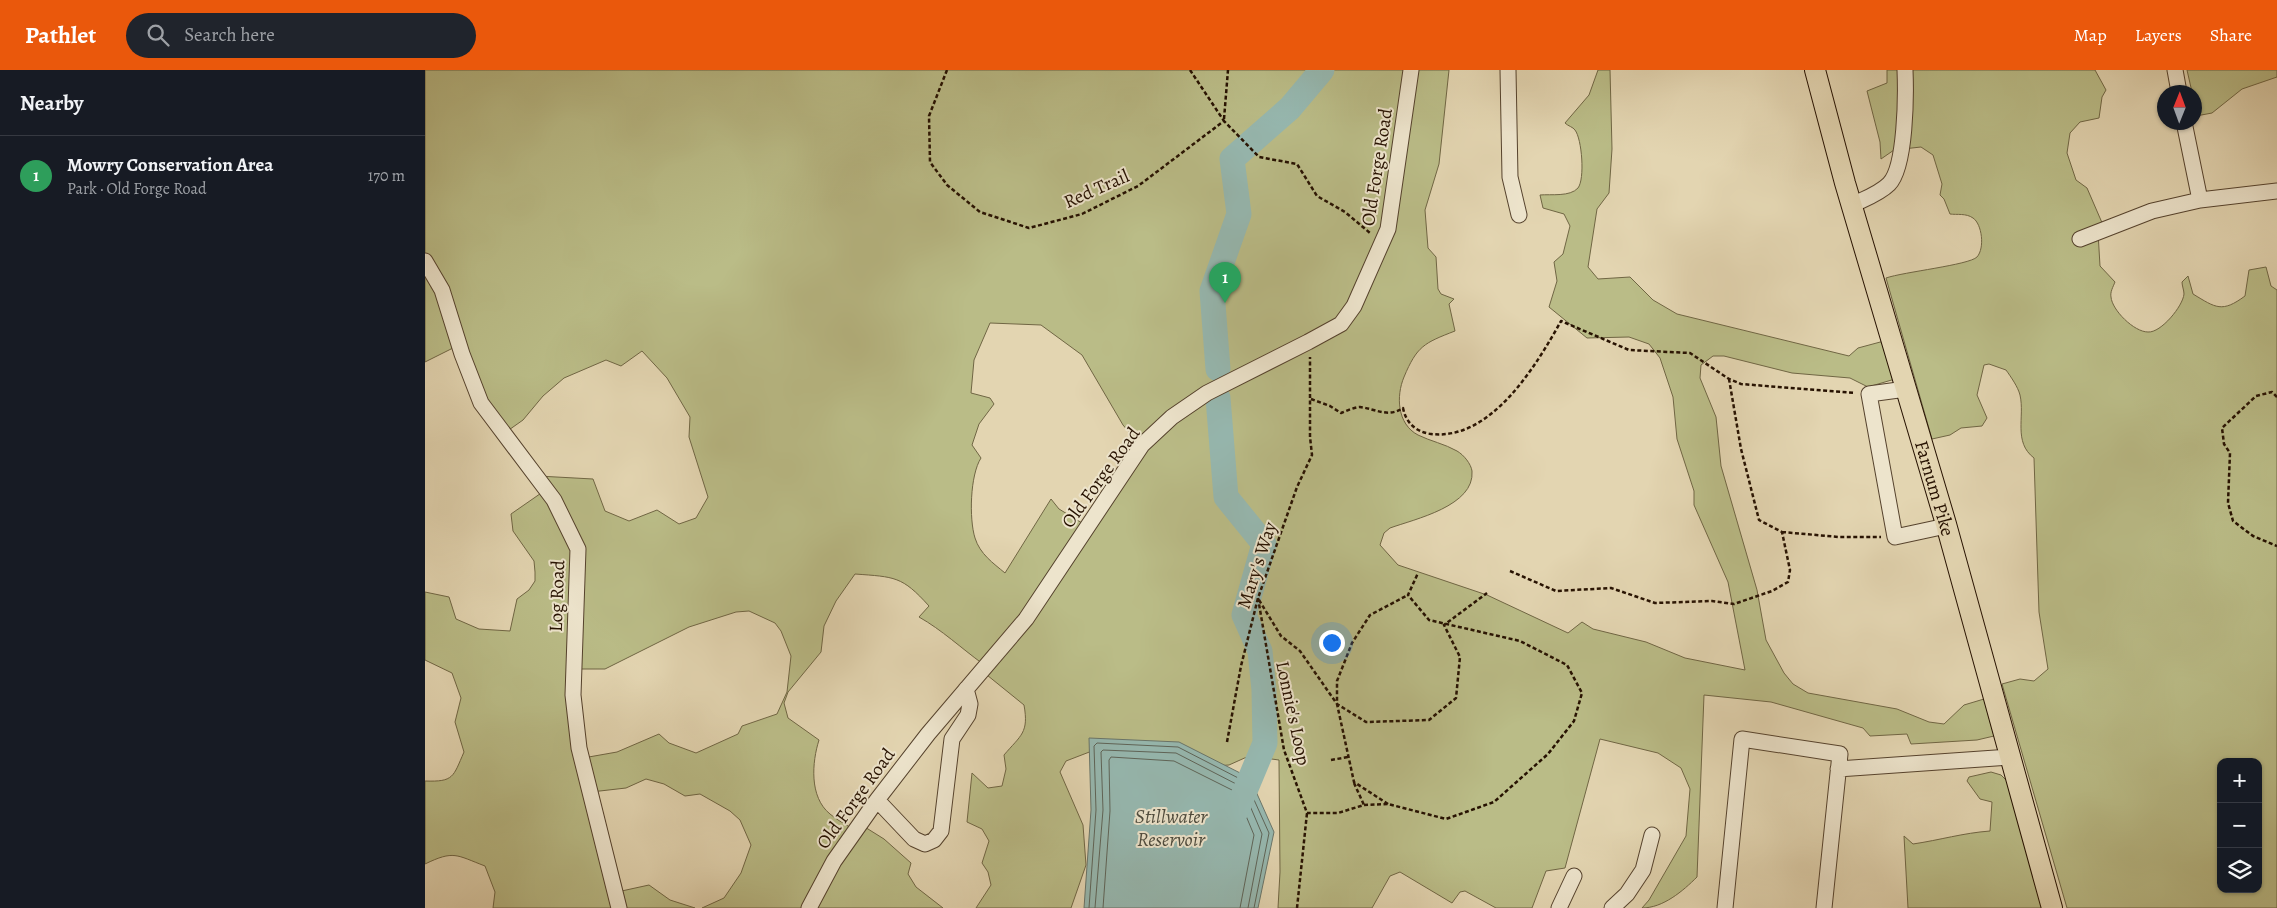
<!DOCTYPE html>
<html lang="en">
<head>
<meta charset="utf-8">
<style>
  body { margin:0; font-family:Alegreya,serif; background:#20242c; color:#f1f3f6 }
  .controls { position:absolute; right:15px; bottom:15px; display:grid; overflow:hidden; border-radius:10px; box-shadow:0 1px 4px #0004 }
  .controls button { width:45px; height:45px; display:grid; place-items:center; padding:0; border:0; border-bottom:1px solid #363941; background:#171b24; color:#f1f3f6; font:25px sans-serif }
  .compass { position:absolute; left:1732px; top:15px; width:45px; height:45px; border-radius:50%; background:#171b24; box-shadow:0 1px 4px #0004; rotate:1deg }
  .you { position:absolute; left:906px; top:572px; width:18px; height:18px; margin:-12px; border:4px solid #fff; border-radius:50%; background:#1a73e8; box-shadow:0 0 0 8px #1a73e833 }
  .badge { display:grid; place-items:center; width:32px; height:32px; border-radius:50%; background:#ea580c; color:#fff; font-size:16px; font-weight:700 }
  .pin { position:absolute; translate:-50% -41px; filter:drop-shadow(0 1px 2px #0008) }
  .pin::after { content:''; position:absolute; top:26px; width:18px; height:15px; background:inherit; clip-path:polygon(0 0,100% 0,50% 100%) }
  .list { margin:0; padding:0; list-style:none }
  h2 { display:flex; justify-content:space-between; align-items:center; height:65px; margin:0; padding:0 20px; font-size:21px }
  h2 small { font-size:16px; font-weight:400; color:#9ea1a6 }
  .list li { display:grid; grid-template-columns:32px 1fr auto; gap:15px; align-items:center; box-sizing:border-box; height:80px; padding:0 20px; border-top:1px solid #363941 }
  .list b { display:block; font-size:19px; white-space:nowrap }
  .list p { margin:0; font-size:16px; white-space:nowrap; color:#9ea1a6 }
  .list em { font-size:16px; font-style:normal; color:#9ea1a6 }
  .icon { flex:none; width:28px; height:28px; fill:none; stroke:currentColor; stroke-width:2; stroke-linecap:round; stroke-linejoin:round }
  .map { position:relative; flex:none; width:1852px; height:838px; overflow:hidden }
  header { display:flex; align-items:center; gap:30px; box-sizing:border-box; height:70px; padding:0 25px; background:#ea580c; color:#fff }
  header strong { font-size:24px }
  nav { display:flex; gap:28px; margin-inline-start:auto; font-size:18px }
  .search { width:350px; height:45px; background:#20242c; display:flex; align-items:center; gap:12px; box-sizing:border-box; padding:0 18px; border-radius:28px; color:#9ea1a6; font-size:19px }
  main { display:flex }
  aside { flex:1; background:#171b24 }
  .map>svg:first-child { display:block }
  .green { fill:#babc87; stroke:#706644; fill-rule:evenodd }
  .water { fill:#96b8b0; stroke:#69756a }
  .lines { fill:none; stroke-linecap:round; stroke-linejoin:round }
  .shore { stroke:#5e6458; stroke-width:1 }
  .river { stroke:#96b8b0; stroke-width:25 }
  .minor-casing { stroke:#55422d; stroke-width:17 }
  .major-casing { stroke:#261101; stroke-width:22 }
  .path { stroke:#261101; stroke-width:2.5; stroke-dasharray:4 2.5; stroke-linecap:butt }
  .minor { stroke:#ede4cc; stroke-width:15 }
  .major { stroke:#e3d5b1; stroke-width:20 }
  .labels { text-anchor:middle; stroke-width:4; stroke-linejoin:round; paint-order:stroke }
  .street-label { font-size:19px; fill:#261101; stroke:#ede4cc }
  .water-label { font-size:20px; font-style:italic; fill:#4d4b3e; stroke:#ede4cc }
</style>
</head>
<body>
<header>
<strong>Pathlet</strong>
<div class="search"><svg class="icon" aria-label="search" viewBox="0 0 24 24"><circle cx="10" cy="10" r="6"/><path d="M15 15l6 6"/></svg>Search here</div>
<nav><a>Map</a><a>Layers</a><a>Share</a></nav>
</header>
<main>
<aside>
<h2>Nearby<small></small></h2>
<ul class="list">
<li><span class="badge" style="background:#2e9e5b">1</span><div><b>Mowry Conservation Area</b><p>Park · Old Forge Road</p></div><em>170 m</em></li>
</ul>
</aside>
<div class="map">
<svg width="1852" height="838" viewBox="0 0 1852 838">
  <rect width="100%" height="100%" fill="#e3d5b1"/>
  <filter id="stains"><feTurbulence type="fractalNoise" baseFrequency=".004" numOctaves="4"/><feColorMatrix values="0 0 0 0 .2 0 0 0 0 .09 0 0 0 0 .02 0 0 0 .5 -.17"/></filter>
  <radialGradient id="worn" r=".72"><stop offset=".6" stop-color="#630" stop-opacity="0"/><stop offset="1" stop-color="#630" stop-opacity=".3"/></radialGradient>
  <path class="green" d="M0,0H1024L1014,94L1000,140L1003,178L1011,187L1013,219L1016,224L1029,229L1024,234L1030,261C999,273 992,276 979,307C971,326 972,354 993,365C1005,371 1020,374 1032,381C1039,385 1046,394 1047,401C1050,436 990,449 965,458L959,463L955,475L973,495L1062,525L1143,563L1157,552L1168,559L1221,572L1260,588L1320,600L1303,512L1269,435V421L1252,369L1248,327L1235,288L1224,274L1204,267L1162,268L1124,237L1132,211L1129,192L1138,184L1145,156L1139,144L1118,138L1115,125C1126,124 1145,127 1153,118C1160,109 1157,69 1150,60C1148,57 1143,56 1140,53L1164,25L1173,0H1185L1187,79L1184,123L1172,139L1163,197L1173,209L1205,207L1228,230L1252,244L1424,286L1433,278L1459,271L1470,309L1443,317L1425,308L1367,303L1299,286H1288L1276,295L1275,308L1291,347L1296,396L1332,520L1341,570L1359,603L1368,614L1383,623L1472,639L1504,652L1519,654L1539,635L1559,629L1569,666L1552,670L1486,674L1482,664L1445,666L1438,658L1346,632L1279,625L1272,807C1258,821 1238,838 1217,838L1224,830L1261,766L1265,719L1256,698L1233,683L1175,669L1140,798L1121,801L1107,838H1071L1040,821L1035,822L1027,833L975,802L965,806L947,838H853L855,802L854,690L824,686L804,695L788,696L667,681L641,691L635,702L658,755L661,795L646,838H551L566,815L563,802L557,793L564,771L557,759L542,752L547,703L563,718L577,716L581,699L579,685C596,665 604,663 599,635L557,601L558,594C536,578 517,560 494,547L504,536C477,506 470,507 430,504L411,531L399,556L396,582L363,622L359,633L363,648L394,670C387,692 384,727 405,744C412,750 420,754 428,759L435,754L459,769L486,793L483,804L491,817L518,838H277L299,828L316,803L326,775L315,750L305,741L275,724L260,726L239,714L221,709L201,718L166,722L192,822L224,815L245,830L270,838H68L70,822L60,796C31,785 29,780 0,794V711C29,712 28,707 39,682L30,652L36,628L27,603L0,590V522L24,527L31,549L54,559L85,561L92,529L104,520L110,511V502L109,491L88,461L86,444L122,419L113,406L168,409L180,441L204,451L232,440L254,454L271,448L283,427L264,367L265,347L242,308L217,281L196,296L181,290L139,308L118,326L98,350L81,362L55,329L36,274L0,292ZM565,253L616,255L657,285L698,355L716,376L662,456L634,439L626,429L580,503C568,493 555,484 550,468C544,449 545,405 556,388L547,375L554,354L569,334L565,328L546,323L549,290ZM324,541L350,553L356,561L366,586L362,622L352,644L317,656L313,664L271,683L244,673L234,664L192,682L158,688L150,599H180L264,557L311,542Z
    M1462,0H1670L1681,20L1677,27L1674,48L1655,52L1645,63L1642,83L1651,110L1662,118L1678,155L1673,162L1675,196L1690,212C1688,217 1685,222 1686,227C1687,240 1709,262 1723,262C1736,263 1758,236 1759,224C1759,220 1757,216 1757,212L1763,206L1768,224C1791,238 1797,243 1820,226L1824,200L1841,197L1846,216L1852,220V838H1642L1577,614L1595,609L1609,611L1623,599L1614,542L1609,388C1588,372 1600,347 1595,325C1593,317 1586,307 1581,300L1564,294L1559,295L1552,325L1562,348L1557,356L1536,358L1525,365L1507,369L1461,208C1478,202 1544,195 1552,187C1560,178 1557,154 1548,148C1541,143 1532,145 1525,144L1519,129L1515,125L1517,114L1508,85L1496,77L1469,80L1456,89L1455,72L1442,21L1462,13ZM1796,692H1833V819H1796Z
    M1762,0H1852V7L1817,19L1787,43L1771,46L1770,22H1767Z
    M1566,702L1576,705L1585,714L1618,838H1483L1479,766L1488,774C1515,770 1538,763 1565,761L1567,732L1555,729L1542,711L1544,707Z"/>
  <path class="water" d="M664,668L754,672L825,708L849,762L833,838H659L666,740Z"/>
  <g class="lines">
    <path class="shore" d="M664,838L671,740L669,676L672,673L753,677L821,712L844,763L829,838
      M670,838L678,740L676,682L678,680L751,683L817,717L837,764L823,838
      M678,838L685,741L684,690L686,687L749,691L811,722L829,765L815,838"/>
    <path class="river" d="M793,299L787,221L814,144L807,89L865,38L897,0
      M793,328L801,427L839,474L819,545L835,581L839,620L840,673L812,740"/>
    <defs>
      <path id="minor" d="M1083,0L1085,107L1094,145
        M1750,0L1754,22
        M1759,52L1775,130
        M1427,135C1439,129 1454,124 1464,114C1481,97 1481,24 1480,0
        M1655,169L1727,141L1775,130L1852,121
        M0,191L17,220L37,284L56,333L129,430L153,479L148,625L154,678L194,838
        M1481,319L1444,324L1470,467L1521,456
        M1413,699L1585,687
        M452,730L489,769L500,774L509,770L516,761L527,669L543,645L545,634L541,619
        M384,838L409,791L452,730L503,664L601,549L717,375L747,347L782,323L883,272L916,254L929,236L963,159L986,0
        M1134,838L1149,806
        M1187,838L1202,824L1218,800L1227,765
        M1300,838L1317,669L1415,684L1399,838"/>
      <g id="major">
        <path id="s1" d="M1390,0L1420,113L1521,454L1627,838"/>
      </g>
    </defs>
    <use href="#minor" class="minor-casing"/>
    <use href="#major" class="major-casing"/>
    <path class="path" d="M522,0L504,46L505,92L522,115L555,142L604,158L657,144L713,116L799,51L834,87L872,94L892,126L920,142L945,163
      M765,0L799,51
      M799,49L803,0
      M1852,327L1847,322L1831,326L1797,358L1799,374L1805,383L1803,433L1808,451L1828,466L1852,476
      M886,329L905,336L916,343C921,341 930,337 935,337C951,339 963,348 978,338C981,353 991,362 1006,364C1066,371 1111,296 1136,251L1204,280L1265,283L1304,309L1316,314L1430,323
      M1357,462L1414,467H1456
      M1085,501L1131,521L1186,518L1230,533L1287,531L1309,534L1347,521L1363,512L1365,500L1357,462L1334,450L1316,379L1304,309
      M833,528L859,680L882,743H913L939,735L963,734L1021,749L1069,732L1123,684L1149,651L1157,623L1142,595L1095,571L1004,550L983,525L993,503
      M834,530L856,566L875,581L912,634L941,652L1004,650L1031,628L1035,587L1019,555L1062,523
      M802,672L816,596L833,528L872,417L887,385L885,367V287
      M906,690L923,687
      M929,713L939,735
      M963,734L929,712L912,634V611L927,573L945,545L983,525
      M872,838L882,743"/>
    <use href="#minor" class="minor"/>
    <use href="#major" class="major"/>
  </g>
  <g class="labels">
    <g class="street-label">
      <text transform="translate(951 97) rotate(-81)" y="7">Old Forge Road</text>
      <text transform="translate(671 118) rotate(-24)" y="7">Red Trail</text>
      <text transform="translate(675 407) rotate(-54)" y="7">Old Forge Road</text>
      <text dy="7" stroke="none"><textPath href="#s1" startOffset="435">Farnum Pike</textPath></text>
      <text transform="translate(831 495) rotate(-72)" y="7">Mary's Way</text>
      <text transform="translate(131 526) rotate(-88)" y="7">Log Road</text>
      <text transform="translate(869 643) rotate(78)" y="7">Lonnie's Loop</text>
      <text transform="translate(430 728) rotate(-54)" y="7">Old Forge Road</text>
    </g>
    <g class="water-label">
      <text x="746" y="753">Stillwater<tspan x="746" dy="23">Reservoir</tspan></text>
    </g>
  </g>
  <rect width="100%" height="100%" filter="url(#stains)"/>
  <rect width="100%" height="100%" fill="url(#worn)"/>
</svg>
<div class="controls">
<button>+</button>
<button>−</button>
<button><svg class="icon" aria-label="layers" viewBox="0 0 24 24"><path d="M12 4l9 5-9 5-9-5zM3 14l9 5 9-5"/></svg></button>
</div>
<svg class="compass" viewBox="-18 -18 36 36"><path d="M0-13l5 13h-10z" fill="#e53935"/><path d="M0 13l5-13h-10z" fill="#9ea1a6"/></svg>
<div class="you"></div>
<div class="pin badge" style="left:800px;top:233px;background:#2e9e5b">1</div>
</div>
</main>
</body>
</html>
